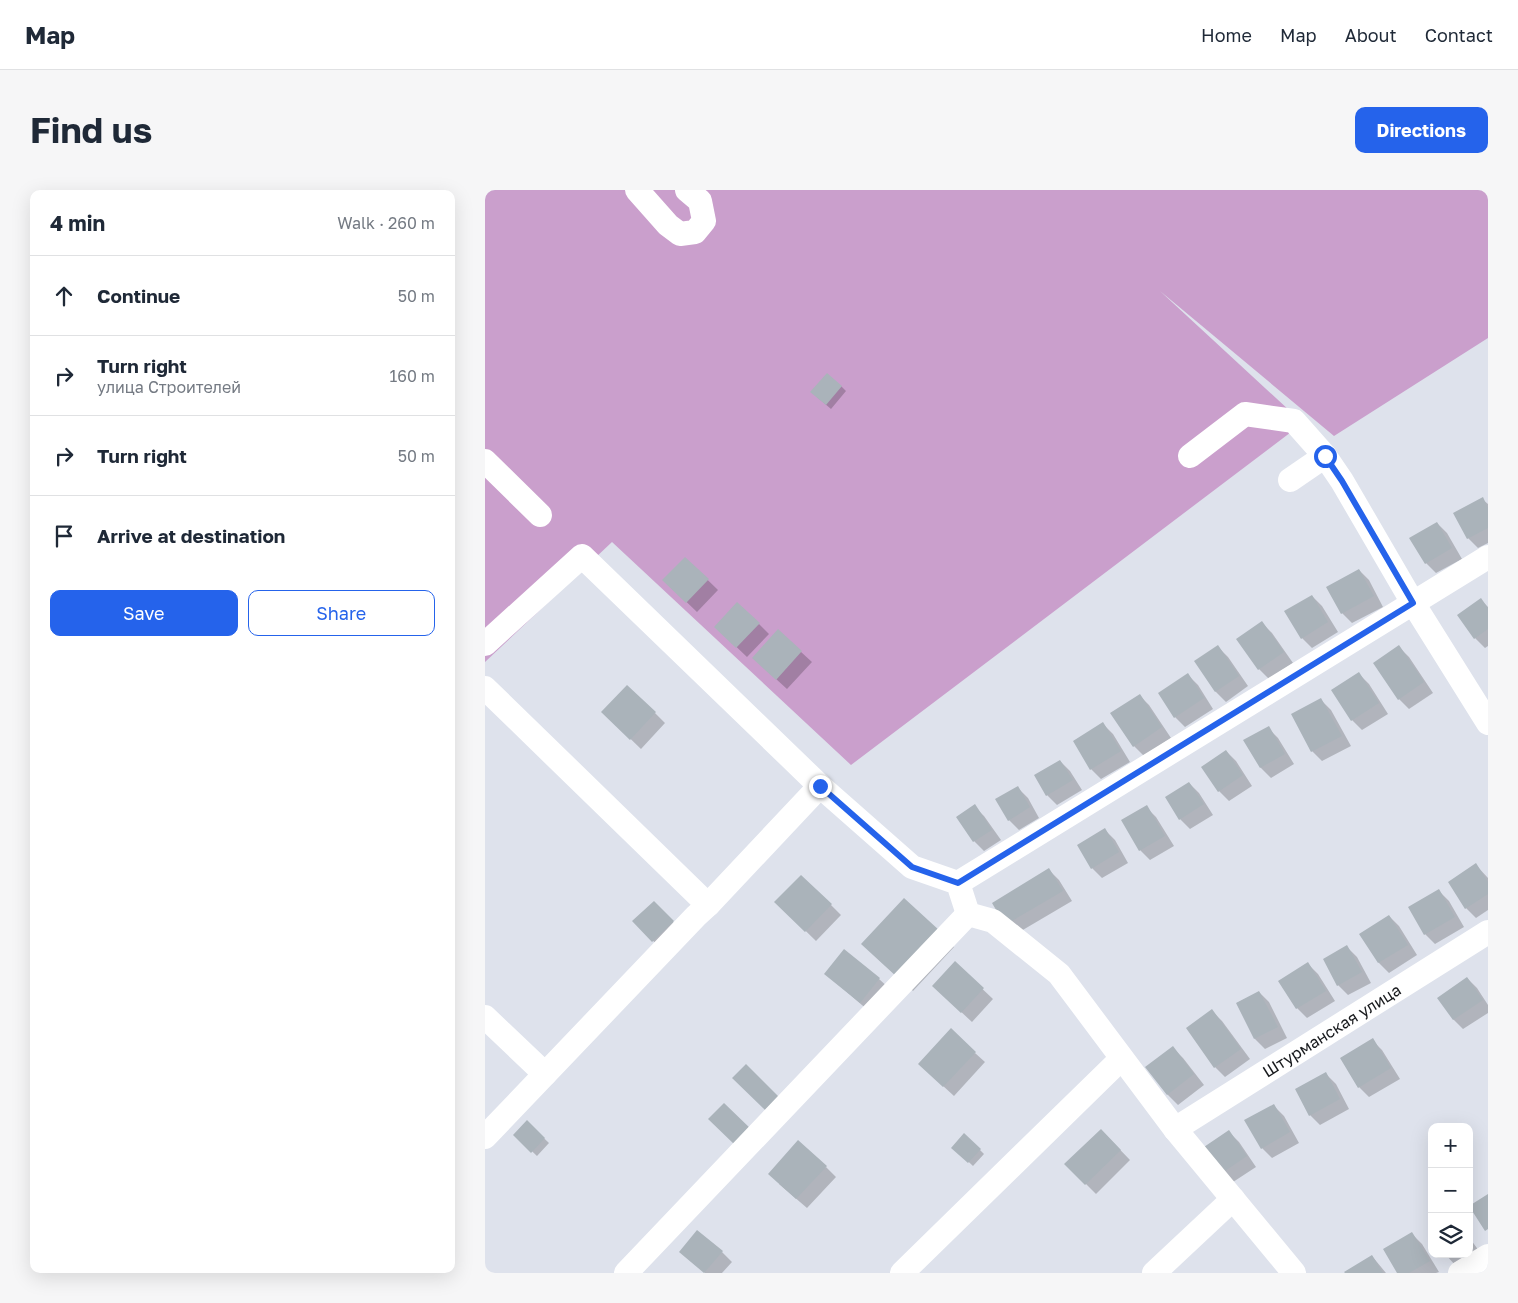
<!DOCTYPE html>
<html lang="en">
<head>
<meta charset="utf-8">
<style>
  body { margin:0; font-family:"Golos Text",sans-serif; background:#f6f6f7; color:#1f2937 }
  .controls { position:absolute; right:15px; bottom:15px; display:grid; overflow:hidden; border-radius:10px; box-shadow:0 5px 20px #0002 }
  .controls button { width:45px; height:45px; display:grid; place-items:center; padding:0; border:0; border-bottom:1px solid #e0e1e3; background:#fff; color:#1f2937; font:25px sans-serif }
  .stop { position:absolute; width:15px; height:15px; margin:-11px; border:4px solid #2563eb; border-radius:50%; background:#fff }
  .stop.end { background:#2563eb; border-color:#fff; box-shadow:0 1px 5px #0008 }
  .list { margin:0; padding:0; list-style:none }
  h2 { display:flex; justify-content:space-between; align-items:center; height:65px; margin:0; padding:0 20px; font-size:21px }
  h2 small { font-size:16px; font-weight:400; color:#747a83 }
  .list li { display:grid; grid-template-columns:32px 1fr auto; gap:15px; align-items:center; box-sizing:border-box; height:80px; padding:0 20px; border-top:1px solid #e0e1e3 }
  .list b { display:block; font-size:19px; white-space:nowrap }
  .list p { margin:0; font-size:16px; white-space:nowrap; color:#747a83 }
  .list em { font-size:16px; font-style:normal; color:#747a83 }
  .actions { display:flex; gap:10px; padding:15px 20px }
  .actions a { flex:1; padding:11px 0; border:1px solid #2563eb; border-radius:10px; text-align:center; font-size:18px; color:#2563eb }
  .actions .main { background:#2563eb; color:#fff }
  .icon { flex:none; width:28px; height:28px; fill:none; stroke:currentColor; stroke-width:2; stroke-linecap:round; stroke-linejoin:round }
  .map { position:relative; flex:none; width:1003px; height:1083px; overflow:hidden; border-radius:10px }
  header { display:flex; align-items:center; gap:30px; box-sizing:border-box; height:70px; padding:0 25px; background:#fff; border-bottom:1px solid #e0e1e3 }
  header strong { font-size:24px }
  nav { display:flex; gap:28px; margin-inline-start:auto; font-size:18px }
  .intro { display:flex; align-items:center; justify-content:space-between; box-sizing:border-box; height:120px; padding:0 30px }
  h1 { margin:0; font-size:35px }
  .button { padding:12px 22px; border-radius:10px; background:#2563eb; color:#fff; font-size:18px; font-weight:700 }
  main { display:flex; gap:30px; padding:0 30px }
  aside { flex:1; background:#fff; border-radius:10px; box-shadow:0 5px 20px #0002 }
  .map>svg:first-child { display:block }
  .green { fill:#ca9fcc }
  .shadow { fill:#0003 }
  .building { fill:#aab3ba }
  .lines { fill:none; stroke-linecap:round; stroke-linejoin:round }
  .minor { stroke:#fff; stroke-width:24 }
  .route { stroke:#2563eb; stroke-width:6 }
  .labels { text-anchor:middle; stroke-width:5; stroke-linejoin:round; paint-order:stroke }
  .street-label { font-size:16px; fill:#17191c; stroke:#fff }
</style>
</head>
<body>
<header>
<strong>Map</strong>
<nav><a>Home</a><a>Map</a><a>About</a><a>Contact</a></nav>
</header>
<div class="intro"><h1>Find us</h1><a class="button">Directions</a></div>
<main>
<aside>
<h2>4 min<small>Walk · 260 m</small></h2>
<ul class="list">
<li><svg class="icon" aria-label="ahead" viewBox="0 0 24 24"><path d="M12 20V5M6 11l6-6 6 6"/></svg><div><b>Continue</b></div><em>50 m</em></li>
<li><svg class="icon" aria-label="right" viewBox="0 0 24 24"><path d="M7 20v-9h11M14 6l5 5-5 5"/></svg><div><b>Turn right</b><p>улица Строителей</p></div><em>160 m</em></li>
<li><svg class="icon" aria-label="right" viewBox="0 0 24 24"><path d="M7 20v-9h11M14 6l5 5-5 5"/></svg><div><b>Turn right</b></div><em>50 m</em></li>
<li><svg class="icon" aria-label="arrive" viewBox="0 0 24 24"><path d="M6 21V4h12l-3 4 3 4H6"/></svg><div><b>Arrive at destination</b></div></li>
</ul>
<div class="actions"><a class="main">Save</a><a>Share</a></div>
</aside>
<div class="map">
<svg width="1003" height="1083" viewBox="0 0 1003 1083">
  <rect width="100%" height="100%" fill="#dee2ec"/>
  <path class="green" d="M0,0H1003V148L849,246L675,101L818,233L366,575L127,352L0,472Z"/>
  <path class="shadow" d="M356,196L361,201L346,219L332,207Z
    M997,309L1003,314V353L993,358L983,348Z
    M952,333L962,343L977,369L951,383L941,373Z
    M200,368L233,400L212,422L189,400Z
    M874,380L884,390L898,417L867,433L857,423L843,397Z
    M827,406L837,416L853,442L827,458L817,448Z
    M996,410L1003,417V456L1000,458L990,448Z
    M777,433L787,443L808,473L784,489L774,479Z
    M274,434L284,444L262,467L240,446Z
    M293,441L327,472L302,499L279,478Z
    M733,457L743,467L763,496L741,512L731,502L711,472Z
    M914,457L924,467L948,503L924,519L914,509Z
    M874,484L884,494L903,524L877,540L867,530Z
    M703,485L713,495L728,519L700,537L690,527Z
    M654,505L664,515L686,548L659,566L649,556Z
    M836,510L846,520L866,556L837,571L827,561Z
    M170,523L180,533L156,559L128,532Z
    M618,534L628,544L645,572L616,589L606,579L589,551Z
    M783,538L793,548L809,574L786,588L776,578L760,551Z
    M741,561L751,571L767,596L744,611L734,601Z
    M575,571L585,581L597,600L572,615L562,605Z
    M704,593L714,603L728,625L705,639L695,629Z
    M533,598L543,608L554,628L534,640L524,630Z
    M489,616L499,626L516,650L499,661L489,651L472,627Z
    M661,617L671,627L689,656L665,670L655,660L638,630Z
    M620,640L630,650L643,673L617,688L607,678Z
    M991,675L1003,688V720L991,728L981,718Z
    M564,680L574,690L587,711L531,744L521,734Z
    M954,701L964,711L979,737L950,754L940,744L925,718Z
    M169,712L198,742L178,761L149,731Z
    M291,712L346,715L356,725L331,751Z
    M904,726L914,736L932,765L904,783L894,773L876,744Z
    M454,742L469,757L428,801L393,769Z
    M862,757L872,767L886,793L863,805L853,795Z
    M470,773L508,809L487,832L459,806Z
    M823,774L833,784L850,811L822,828L812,818Z
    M341,784L394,789L404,798L385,822Z
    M982,788L992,798L1003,815V823L978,839L968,829Z
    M774,802L784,812L802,848L780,859L770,849L752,813Z
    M727,821L737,831L765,869L740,887L730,877Z
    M887,850L897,860L915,889L884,907L874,897Z
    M688,858L698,868L719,895L693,915L683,905L662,877Z
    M490,863L500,872L469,906L445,884Z
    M841,884L851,894L864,919L835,935L825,925Z
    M789,916L799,926L814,953L787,968L777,958Z
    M42,932L64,953L52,966L30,945Z
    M616,940L645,970L611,1004L581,974Z
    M744,942L754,952L771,977L745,994L735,984Z
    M480,945L499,964L488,976L468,957Z
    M341,977L351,987L322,1018L294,994Z
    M947,1036V1044L943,1038Z
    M927,1044L937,1054L954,1082L951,1083H914L900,1059Z
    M984,1047L994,1061L971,1076L960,1064H984Z
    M237,1062L247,1072L237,1083H220L206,1071Z
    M887,1066L901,1083H861V1082Z"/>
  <path class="building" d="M342,183L357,196L341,215L325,202Z
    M998,307L1003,318V338L982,349L968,323Z
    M952,332L967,358L940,374L924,348Z
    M200,367L224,389L201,413L177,390Z
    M874,379L889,406L856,424L841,397Z
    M827,405L843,432L816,449L799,421Z
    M996,408L1003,418V439L989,449L972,425Z
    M252,412L275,433L251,458L229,437Z
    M777,431L799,462L773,480L751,449Z
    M293,439L317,461L291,490L267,468Z
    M733,455L754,486L730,502L709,471Z
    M914,455L939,492L913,510L888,473Z
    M874,482L894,513L866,531L846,500Z
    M703,483L719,508L689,528L673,503Z
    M142,495L171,522L145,550L116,522Z
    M655,504L677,537L648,557L625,523Z
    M836,508L857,546L826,562L806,524Z
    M618,532L636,561L605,580L588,551Z
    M784,536L800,564L775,578L758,550Z
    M741,560L758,585L733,602L716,577Z
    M575,570L588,590L561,606L549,585Z
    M704,592L719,614L694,630L680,607Z
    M533,596L545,617L523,631L510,609Z
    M490,614L507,640L488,652L471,627Z
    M662,615L680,646L654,661L636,630Z
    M620,638L634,662L606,679L592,655Z
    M991,673L1003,692V704L980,719L963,692Z
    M564,678L578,701L520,735L507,713Z
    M316,685L347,714L320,742L289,712Z
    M954,699L970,727L939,745L923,717Z
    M419,708L455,741L412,787L376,754Z
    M169,711L189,731L167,752L147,731Z
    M904,725L923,755L893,773L874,744Z
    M862,755L877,782L852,796L838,769Z
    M359,759L395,788L375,813L339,784Z
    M470,771L499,798L476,823L447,796Z
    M823,772L841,801L811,819L793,791Z
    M982,787L998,810L968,830L952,808Z
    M774,801L793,837L769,849L751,813Z
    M727,819L756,859L729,878L701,838Z
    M466,838L491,862L458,897L433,874Z
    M888,848L906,878L873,898L855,868Z
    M688,856L709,884L682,905L660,877Z
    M261,874L294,907L281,921L247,888Z
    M841,882L855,909L824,926L810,899Z
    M239,913L267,940L251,956L223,929Z
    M789,914L805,942L776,959L759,930Z
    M42,930L60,948L46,963L28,945Z
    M616,939L636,960L600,995L579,974Z
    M744,940L762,966L734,985L716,959Z
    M479,943L496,959L483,973L466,958Z
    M313,950L342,976L311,1009L283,984Z
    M1003,1004V1039L1000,1041L984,1016Z
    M212,1040L238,1061L219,1083L194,1062Z
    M927,1042L945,1071L924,1083H912L898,1059Z
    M887,1065L898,1083H860L859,1082Z"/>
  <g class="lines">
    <g class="minor">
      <path d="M152,0L183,35L195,44L210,42L219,31L215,11L202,0"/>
      <path d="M705,266L760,224L809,231L840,266L857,291L928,413L1003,533"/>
      <path d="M0,271L55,325"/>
      <path d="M805,290L840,266"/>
      <path d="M0,454L97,366L335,596L427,677L473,693L483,724L508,731L574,784L690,939L809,1083"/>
      <path d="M0,498L223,715"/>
      <path d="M473,693L1003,367"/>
      <path d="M0,827L60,884"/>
      <path id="s1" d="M690,939L1003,742"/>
      <path d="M0,947L211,726L223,715L335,596"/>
      <path d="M141,1083L483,724"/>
      <path d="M417,1083L636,869"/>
      <path d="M669,1083L748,1009"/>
      <path d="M975,1083L1003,1066"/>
    </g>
  </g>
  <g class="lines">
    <path class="route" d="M335,596L427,677L473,693L928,413L857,291L840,266"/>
  </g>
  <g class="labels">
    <g class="street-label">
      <text dy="6" stroke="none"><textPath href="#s1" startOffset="185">Штурманская улица</textPath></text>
    </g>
  </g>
</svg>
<div class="controls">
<button>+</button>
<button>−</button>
<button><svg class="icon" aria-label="layers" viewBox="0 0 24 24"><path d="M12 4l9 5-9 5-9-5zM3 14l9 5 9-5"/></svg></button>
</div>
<div class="stop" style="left:840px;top:266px"></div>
<div class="stop end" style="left:335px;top:596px"></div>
</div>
</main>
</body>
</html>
